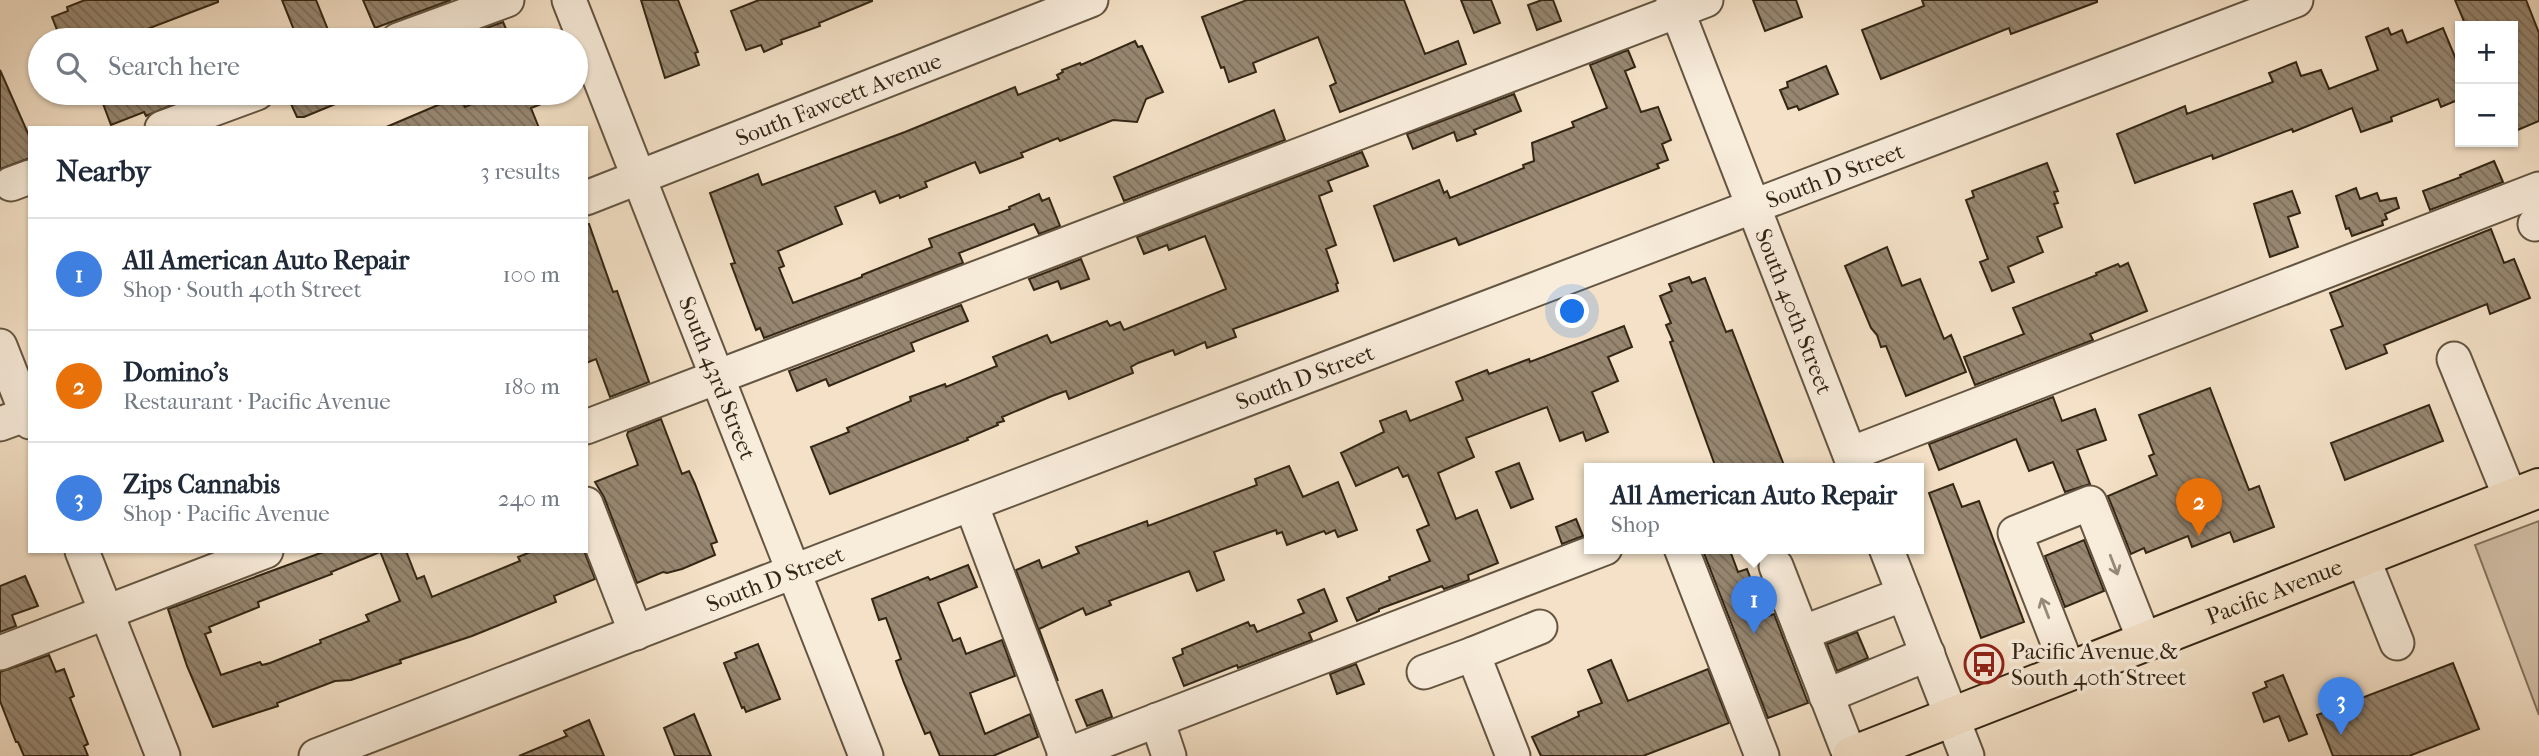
<!DOCTYPE html>
<html lang="en">
<head>
<meta charset="utf-8">
<style>
  body { margin:0; font-family:"IM FELL French Canon",serif; background:#f6f6f7; color:#1f2937 }
  .controls { position:absolute; right:21px; top:21px; display:grid; overflow:hidden; border-radius:0px; box-shadow:0 2px 5px #0004 }
  .controls button { width:63px; height:63px; display:grid; place-items:center; padding:0; border:0; border-bottom:2px solid #e0e1e3; background:#fff; color:#1f2937; font:35px sans-serif }
  .you { position:absolute; left:1573px; top:312px; width:24px; height:24px; margin:-18px; border:5px solid #fff; border-radius:50%; background:#1a73e8; box-shadow:0 0 0 10px #1a73e833 }
  .badge { display:grid; place-items:center; width:46px; height:46px; border-radius:50%; background:#2563eb; color:#fff; font-size:23px; font-weight:700 }
  .pin { position:absolute; translate:-50% -58px; filter:drop-shadow(0 2px 4px #0008) }
  .pin::after { content:''; position:absolute; top:37px; width:24px; height:21px; background:inherit; clip-path:polygon(0 0,100% 0,50% 100%) }
  .popup { position:absolute; left:1584px; top:463px; width:340px; height:91px; box-sizing:border-box; display:grid; place-content:center; border-radius:0px; background:#fff; filter:drop-shadow(0 2px 5px #0005); font-size:23px; white-space:nowrap; color:#747a83 }
  .popup b { font-size:26px; color:#1f2937 }
  .popup::after { content:''; position:absolute; left:50%; top:100%; margin-left:-14px; border:14px solid transparent; border-top-color:#fff }
  .list { margin:0; padding:0; list-style:none }
  h2 { display:flex; justify-content:space-between; align-items:center; height:91px; margin:0; padding:0 28px; font-size:30px }
  h2 small { font-size:23px; font-weight:400; color:#747a83 }
  .list li { display:grid; grid-template-columns:46px 1fr auto; gap:21px; align-items:center; box-sizing:border-box; height:112px; padding:0 28px; border-top:2px solid #e0e1e3 }
  .list b { display:block; font-size:26px; white-space:nowrap }
  .list p { margin:0; font-size:23px; white-space:nowrap; color:#747a83 }
  .list em { font-size:23px; font-style:normal; color:#747a83 }
  .icon { flex:none; width:38px; height:38px; fill:none; stroke:currentColor; stroke-width:2; stroke-linecap:round; stroke-linejoin:round }
  .map { position:relative; flex:none; width:2539px; height:756px; overflow:hidden }
  .search { position:absolute; background:#fff; box-shadow:0 2px 5px #0004; left:28px; top:28px; width:560px; height:77px; display:flex; align-items:center; gap:18px; box-sizing:border-box; padding:0 24px; border-radius:38px; color:#747a83; font-size:26px }
  .panel { position:absolute; background:#fff; box-shadow:0 2px 5px #0004; left:28px; top:126px; width:560px; height:427px; border-radius:0px }
  .map>svg:first-child { display:block }
  .green { fill:#d3c1a9; stroke:#83745e; stroke-width:2 }
  .building { fill:url(#building-back-hatch); stroke:#332614; stroke-width:2 }
  .lines { fill:none; stroke-linecap:round; stroke-linejoin:round }
  .minor-casing { stroke:#635541; stroke-width:37 }
  .major-casing { stroke:#332614; stroke-width:42 }
  .minor { stroke:#f8ecdb; stroke-width:33 }
  .major { stroke:#f4e1c7; stroke-width:38 }
  .oneway { stroke:#968978 }
  .labels { text-anchor:middle; stroke-width:7; stroke-linejoin:round; paint-order:stroke }
  .street-label { font-size:23px; fill:#332614; stroke:#f8ecdb }
  .poi-label { font-size:23px; fill:#332614; stroke:#f8ecdb; text-anchor:start }
</style>
</head>
<body>
<div class="map">
<svg width="2539" height="756" viewBox="0 0 2539 756">
  <defs>
    <pattern id="building-back-hatch" width="6" height="6" patternUnits="userSpaceOnUse" patternTransform="scale(1.75)"><rect width="6" height="6" fill="#978771"/><path d="M-1 5l2 2M0 0l6 6M5-1l2 2" fill="none" stroke="#7c6e5c"/></pattern>
  </defs>
  <rect width="100%" height="100%" fill="#f4e1c7"/>
  <filter id="stains"><feTurbulence type="fractalNoise" baseFrequency=".00286" numOctaves="4"/><feColorMatrix values="0 0 0 0 .2 0 0 0 0 .09 0 0 0 0 .02 0 0 0 .5 -.17"/></filter>
  <radialGradient id="worn" r=".72"><stop offset=".6" stop-color="#630" stop-opacity="0"/><stop offset="1" stop-color="#630" stop-opacity=".3"/></radialGradient>
  <path class="green" d="M2539,521V715L2475,545Z"/>
  <path class="building" d="M85,0H218V2L147,29L150,35L136,40H61L52,17L68,11L67,7Z
    M282,0H316L328,30L298,40Z
    M363,0H451L375,28Z
    M641,0H678L698,52L695,53L699,65L665,78Z
    M759,0H872V1L819,23L820,26L781,40L782,44L764,52L761,45L746,50L731,11Z
    M1247,0H1404L1425,54L1458,41L1466,64L1340,112L1330,86L1336,83L1318,37L1253,63L1256,72L1229,82L1224,67L1221,68L1202,17Z
    M1461,0H1491L1500,23L1474,33Z
    M1542,0H1553L1561,21L1537,30L1528,5Z
    M1753,0H1796L1802,17L1765,31Z
    M1922,0H2097V2L2011,34L2009,28L1881,79L1862,30L1924,6Z
    M2455,0H2526L2539,33V121L2513,132V26H2466Z
    M503,22L511,40H453Z
    M2388,28L2391,35L2402,30L2407,43L2443,28L2460,69V99L2441,107L2438,99L2391,117L2392,121L2361,132L2352,108L2293,132L2292,129L2213,159L2212,155L2135,183L2117,134L2185,106L2187,114L2273,82L2269,73L2296,62L2301,76L2321,70L2329,89L2378,70L2366,37Z
    M1135,41L1138,47L1142,46L1163,92L1146,99L1137,122L1113,120L1060,141L1058,138L1021,153L1023,157L980,173L975,162L925,182L927,187L900,198L899,195L880,203L875,191L835,207L842,224L778,251L784,266L779,268L793,303L862,277V275L932,247L929,239L1010,209L1009,207L1039,194L1042,201L1049,198L1060,226L1039,234L1034,224L959,253L963,263L764,338L760,328L756,330L731,264L735,263L710,193L758,174L762,185L905,132L1015,87L1018,95L1059,79L1057,75L1063,72L1062,70L1080,63L1081,65Z
    M1628,50L1635,67L1625,71L1641,112L1658,107L1671,140L1662,144L1668,160L1657,164L1659,168L1459,245L1456,238L1394,261L1374,206L1439,180L1444,193L1447,191L1450,198L1524,168L1523,165L1534,161L1532,143L1574,127L1572,122L1607,108L1590,65Z
    M1826,66L1838,94L1799,110L1797,106L1788,109L1780,90L1788,87L1787,82Z
    M0,70L30,138V158L0,169Z
    M99,93H201L146,116L144,112L111,125Z
    M286,93H362L304,117H297Z
    M498,93L567,94L531,108L539,128H384L459,96L465,107Z
    M1514,94L1521,111L1474,130L1476,134L1457,141L1454,132L1413,149L1407,134Z
    M1274,110L1285,140L1124,201L1114,177Z
    M1362,152L1368,166L1328,181L1332,191L1319,196L1336,245L1326,249L1338,283L1336,284L1338,291L1233,329L1236,337L1207,348L1205,342L1175,355L1173,350L1138,363L1131,367L1133,373L1069,399L1066,391L1052,396L1002,417L1004,421L997,423L998,425L967,438L968,440L830,494L811,447L849,432L847,428L911,401L910,397L945,384L946,387L997,366L993,357L1047,335L1051,343L1107,321L1110,326L1120,322L1124,330L1226,289L1205,236L1169,250L1167,245L1144,254L1137,237Z
    M2494,161L2503,182L2430,210L2423,191L2461,177L2460,175Z
    M2047,163L2058,191L2054,192L2058,203L2054,204L2062,227L2037,237L2043,252L2008,267L2014,282L1992,291L1980,262L1988,259L1966,200L1974,197L1972,191Z
    M2356,188L2360,199L2377,193L2380,201L2396,198L2399,208L2385,214L2387,219L2382,221L2383,225L2352,236L2349,228L2346,229L2336,196Z
    M2292,191L2300,213L2288,217L2298,247L2270,257L2254,204Z
    M586,224H589L613,292L617,291L649,382L610,397L596,359L586,363Z
    M2491,229L2504,263L2514,259L2530,298L2490,314L2487,304L2384,345L2387,353L2346,369L2331,330L2343,326L2330,293Z
    M1887,247L1902,286L1920,279L1944,339L1951,335L1966,372L1906,396L1886,346L1881,347L1877,335L1871,328L1845,266Z
    M1081,259L1089,279L1061,289L1058,281L1034,290L1029,279Z
    M2128,263L2147,311L2090,334L2093,340L1975,385L1964,357L2024,334L2013,308L2097,275L2096,273L2118,264L2120,267Z
    M1689,277L1692,283L1705,278L1726,332L1732,330L1785,468H1716L1670,342L1673,341L1666,325L1671,323L1660,296L1672,291L1669,284Z
    M961,305L968,321L911,343L914,351L829,386L826,379L797,391L789,371Z
    M1624,326L1632,347L1608,357L1618,381L1592,392L1608,432L1586,441L1583,432L1560,441L1547,407L1466,438L1474,457L1438,473L1456,519L1477,510L1498,563L1468,575L1469,580L1444,589L1442,586L1379,609V611L1357,621L1347,598L1390,580L1389,577L1430,561L1417,530L1429,525L1408,475L1403,477L1398,467L1356,486L1341,453L1384,432L1380,421L1406,411L1410,421L1463,400L1456,382L1487,370L1489,374L1529,359L1530,362Z
    M2210,388L2249,490L2259,486L2274,527L2234,542L2230,532L2192,547L2188,536L2146,553L2144,548L2131,554L2108,496L2157,475L2149,456L2154,454L2139,415Z
    M2053,397L2062,421L2095,409L2106,440L2077,450L2090,484L2065,492L2053,462L2029,471L2016,439L1939,470L1929,444Z
    M2429,405L2443,441L2345,480L2331,443Z
    M661,419L682,474L689,471L695,484L717,542L711,544L715,555L682,569L667,573L663,572L637,583L604,497L595,482L638,465L627,435L628,432Z
    M1519,463L1533,499L1511,508L1496,472Z
    M1289,466L1303,497L1338,482L1357,530L1338,537L1335,530L1326,534L1324,531L1287,545L1282,532L1277,534L1276,530L1214,552L1224,580L1197,591L1189,571L1109,601L1111,605L1086,615L1083,608L1039,629L1058,681L1016,570L1039,560L1042,568L1079,553L1076,547L1147,521L1148,526L1257,485L1255,479Z
    M1953,484L1962,507L1979,501L2024,622L1981,638L1929,493Z
    M1576,519L1583,536L1562,544L1556,527Z
    M2084,540L2104,591L2065,607L2045,556Z
    M1702,548H1729L1738,572L1747,569L1765,617L1774,614L1808,703L1768,718Z
    M326,551L380,552L331,572L332,574L258,602L259,607L209,627L211,632L205,634L221,675L260,662L262,665L270,663L321,643L320,640L369,621L366,615L400,601L380,551H406L417,579L424,576L432,597L520,561L518,557L533,551H584L595,579L554,596L556,602L472,636L400,660L401,663L351,680L335,681L277,703L278,706L213,727L187,666L168,609Z
    M968,565L977,587L938,603L953,641L960,638L966,654L1002,640L1015,676L970,693L985,734L1030,714L1038,737L993,756H940L930,732L925,734L904,683L896,661L901,659L886,618L879,620L872,599L928,577L930,580Z
    M25,576L38,606L12,615L16,626L0,632V586Z
    M1324,589L1337,621L1309,633L1312,640L1238,668L1237,665L1184,686L1173,658L1183,654L1182,649L1248,622L1250,626L1254,625L1257,632L1304,613L1298,600Z
    M1857,632L1868,658L1837,671L1827,644Z
    M758,644L780,699L746,712L744,707L742,708L724,663L737,658L735,653Z
    M49,655L56,672L64,669L74,696L70,698L88,744L84,746L88,756H24L18,742H16L0,701V672Z
    M1611,660L1628,701L1708,669L1729,723L1643,756H1541L1532,737L1579,716L1578,712L1602,703L1588,670Z
    M2453,663L2479,729L2409,756H2333L2317,715Z
    M1356,664L1364,684L1337,694L1330,674Z
    M2283,675L2307,734L2289,741L2279,716L2264,722L2253,693L2267,687L2265,682Z
    M1102,690L1112,717L1087,726L1076,700Z
    M694,714L711,756H675L664,728Z
    M589,720L604,756H519L567,736L564,731Z"/>
  <g class="lines">
    <defs>
      <g id="minor">
        <path id="s1" d="M569,0L866,756"/>
        <path id="s2" d="M1673,0L1855,468"/>
        <path d="M398,40L507,0"/>
        <path d="M162,128L257,93"/>
        <path d="M11,184L30,177"/>
        <path id="s3" d="M586,198L1091,0"/>
        <path d="M2535,224L2539,222"/>
        <path d="M0,346L30,422"/>
        <path d="M2454,359L2511,499"/>
        <path d="M0,424L30,413"/>
        <path d="M586,427L1706,0"/>
        <path d="M1850,454L2539,189"/>
        <path d="M586,504L636,633"/>
        <path d="M971,504L1066,756"/>
        <path d="M1681,548L1762,756"/>
        <path d="M1886,548L1967,756"/>
        <path d="M82,551L163,756"/>
        <path d="M2362,556L2397,643"/>
        <path d="M1776,566L1850,756"/>
        <path d="M1802,633L1904,594"/>
        <path d="M0,653L266,551"/>
        <path d="M2069,671L2015,533L2090,503L2145,642"/>
        <path d="M1424,672L1473,654"/>
        <path d="M1826,696L1928,654"/>
        <path d="M1157,720L1169,756"/>
        <path id="s4" d="M316,756L826,559L2296,0"/>
        <path d="M1064,756L1605,548"/>
        <path d="M1513,756L1473,654L1540,627"/>
      </g>
      <g id="major">
        <path id="s5" d="M1852,756L2539,488"/>
      </g>
    </defs>
    <use href="#minor" class="minor-casing"/>
    <use href="#major" class="major-casing"/>
    <use href="#minor" class="minor"/>
    <use href="#major" class="major"/>
  </g>
  <defs><path id="oneway-shaft" d="M-6 0H5M1.5-3L5.5 0L1.5 3" fill="none" stroke-width="1.6" stroke-linecap="round" stroke-linejoin="round" transform="scale(1.75)"/></defs>
  <g class="oneway">
    <use href="#oneway-shaft" transform="translate(2114 565) rotate(69)"/>
    <use href="#oneway-shaft" transform="translate(2045 608) rotate(-111)"/>
  </g>
  <defs>
    <symbol id="bus-ring" viewBox="-11 -11 22 22"><circle r="9.5" fill="#f8ecdb" stroke="#8f2418" stroke-width="1.5"/><path d="M-5-6H5V4H4V6H2V4H-2V6H-4V4H-5ZM-3.5-4V0h7V-4ZM-3.5 1.2v1.5H-2V1.2ZM2 1.2v1.5H3.5V1.2Z" fill="#8f2418"/></symbol>
  </defs>
  <g fill-rule="evenodd">
    <use href="#bus-ring" x="1962" y="642" width="44" height="44"/>
  </g>
  <g class="labels">
    <g class="street-label">
      <text dy="8" stroke="none"><textPath href="#s3" startOffset="271">South Fawcett Avenue</textPath></text>
      <text dy="8" stroke="none"><textPath href="#s4" startOffset="1626">South D Street</textPath></text>
      <text dy="8" stroke="none"><textPath href="#s2" startOffset="334">South 40th Street</textPath></text>
      <text dy="8" stroke="none"><textPath href="#s4" startOffset="1059">South D Street</textPath></text>
      <text dy="8" stroke="none"><textPath href="#s1" startOffset="406">South 43rd Street</textPath></text>
      <text dy="8" stroke="none"><textPath href="#s4" startOffset="492">South D Street</textPath></text>
      <text dy="8" stroke="none"><textPath href="#s5" startOffset="453">Pacific Avenue</textPath></text>
    </g>
    <g class="poi-label">
      <text x="2011" y="659">Pacific Avenue &amp;<tspan x="2011" dy="26">South 40th Street</tspan></text>
    </g>
  </g>
  <rect width="100%" height="100%" filter="url(#stains)"/>
  <rect width="100%" height="100%" fill="url(#worn)"/>
</svg>
<div class="controls">
<button>+</button>
<button>−</button>
</div>
<div class="you"></div>
<div class="pin badge" style="left:1754px;top:634px;background:#3f7fe0">1</div>
<div class="popup"><b>All American Auto Repair</b>Shop</div>
<div class="pin badge" style="left:2199px;top:536px;background:#e8710a">2</div>
<div class="pin badge" style="left:2341px;top:735px;background:#3f7fe0">3</div>
<div class="search"><svg class="icon" aria-label="search" viewBox="0 0 24 24"><circle cx="10" cy="10" r="6"/><path d="M15 15l6 6"/></svg>Search here</div>
<section class="panel">
<h2>Nearby<small>3 results</small></h2>
<ul class="list">
<li><span class="badge" style="background:#3f7fe0">1</span><div><b>All American Auto Repair</b><p>Shop · South 40th Street</p></div><em>100 m</em></li>
<li><span class="badge" style="background:#e8710a">2</span><div><b>Domino's</b><p>Restaurant · Pacific Avenue</p></div><em>180 m</em></li>
<li><span class="badge" style="background:#3f7fe0">3</span><div><b>Zips Cannabis</b><p>Shop · Pacific Avenue</p></div><em>240 m</em></li>
</ul>
</section>
</div>
</body>
</html>
